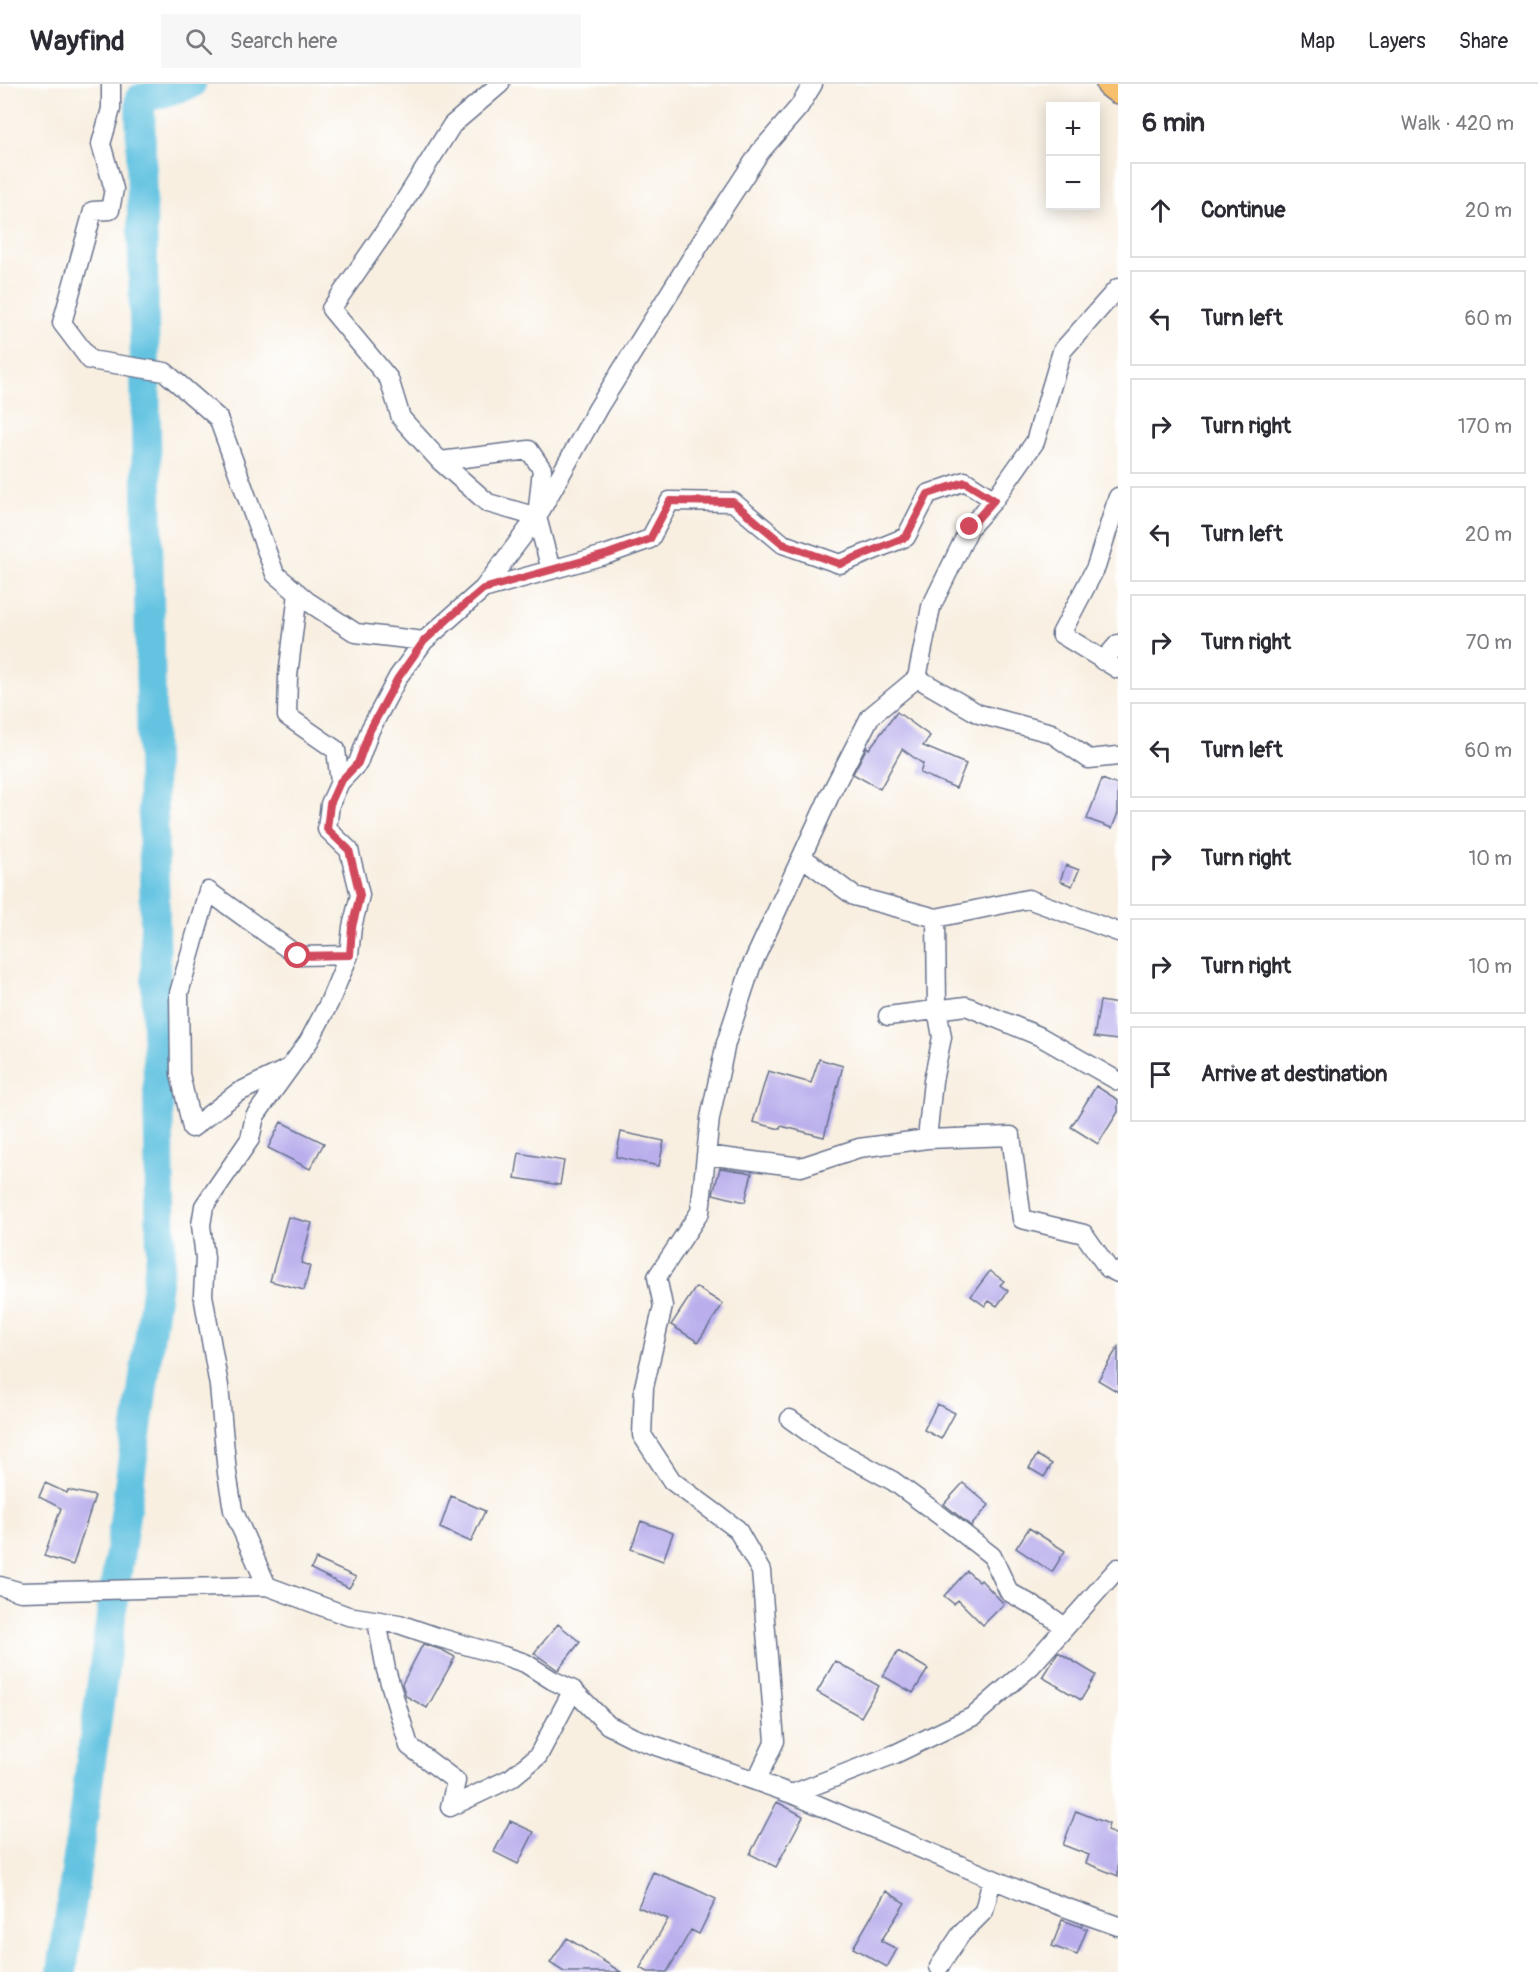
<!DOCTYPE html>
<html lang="en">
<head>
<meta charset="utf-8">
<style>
  body { margin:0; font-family:Pangolin,sans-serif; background:#f7f7f7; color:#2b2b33 }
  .controls { position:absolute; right:18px; top:18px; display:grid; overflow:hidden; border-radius:0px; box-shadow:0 3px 15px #0003 }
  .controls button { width:54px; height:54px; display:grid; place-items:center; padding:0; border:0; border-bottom:2px solid #e1e1e2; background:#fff; color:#2b2b33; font:30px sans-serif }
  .stop { position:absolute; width:18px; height:18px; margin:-14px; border:4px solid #d1495b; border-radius:50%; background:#fff }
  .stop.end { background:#d1495b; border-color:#fff; box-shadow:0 2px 6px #0008 }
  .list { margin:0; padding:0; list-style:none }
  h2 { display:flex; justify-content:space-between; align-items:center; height:78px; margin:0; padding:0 24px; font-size:26px }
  h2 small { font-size:20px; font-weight:400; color:#7c7c81 }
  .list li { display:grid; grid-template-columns:39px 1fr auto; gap:18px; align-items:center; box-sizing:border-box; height:96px; margin:0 12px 12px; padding:0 12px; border:2px solid #e1e1e2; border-radius:0px }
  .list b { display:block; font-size:22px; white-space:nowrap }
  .list em { font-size:20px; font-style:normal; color:#7c7c81 }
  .icon { flex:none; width:33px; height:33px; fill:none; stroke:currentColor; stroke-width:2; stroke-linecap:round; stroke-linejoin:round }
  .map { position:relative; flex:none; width:1118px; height:1888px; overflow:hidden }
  header { display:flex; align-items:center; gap:36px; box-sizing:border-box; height:84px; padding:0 30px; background:#fff; border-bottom:2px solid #e1e1e2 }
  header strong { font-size:28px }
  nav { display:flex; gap:33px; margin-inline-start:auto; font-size:21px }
  .search { width:420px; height:54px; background:#f7f7f7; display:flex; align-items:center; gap:15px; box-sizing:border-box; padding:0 21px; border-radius:0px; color:#7c7c81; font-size:22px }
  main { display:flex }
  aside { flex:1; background:#fff }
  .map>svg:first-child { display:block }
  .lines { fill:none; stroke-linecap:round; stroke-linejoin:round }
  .river { stroke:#63c3e1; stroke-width:30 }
  .building { fill:#baafec }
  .minor-casing { stroke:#68728c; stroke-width:21 }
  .highway-casing { stroke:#68728c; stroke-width:30 }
  .minor { stroke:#fff; stroke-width:18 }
  .highway { stroke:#f8bf6c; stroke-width:27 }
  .route { stroke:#d1495b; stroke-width:8 }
</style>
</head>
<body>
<header>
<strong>Wayfind</strong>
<div class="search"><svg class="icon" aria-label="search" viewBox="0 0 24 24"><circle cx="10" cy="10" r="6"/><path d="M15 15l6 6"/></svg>Search here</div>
<nav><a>Map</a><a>Layers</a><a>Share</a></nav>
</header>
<main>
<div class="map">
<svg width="1118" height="1888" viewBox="0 0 1118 1888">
  <rect width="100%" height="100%" fill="#fff"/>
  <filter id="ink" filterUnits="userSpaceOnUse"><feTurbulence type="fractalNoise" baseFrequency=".0167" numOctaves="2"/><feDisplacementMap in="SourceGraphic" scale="12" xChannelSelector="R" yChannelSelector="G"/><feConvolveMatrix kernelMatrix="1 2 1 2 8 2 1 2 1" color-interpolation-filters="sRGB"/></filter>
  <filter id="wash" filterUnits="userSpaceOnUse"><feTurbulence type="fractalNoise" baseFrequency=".008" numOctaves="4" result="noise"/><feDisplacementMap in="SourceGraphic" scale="24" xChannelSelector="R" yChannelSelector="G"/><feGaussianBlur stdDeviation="1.35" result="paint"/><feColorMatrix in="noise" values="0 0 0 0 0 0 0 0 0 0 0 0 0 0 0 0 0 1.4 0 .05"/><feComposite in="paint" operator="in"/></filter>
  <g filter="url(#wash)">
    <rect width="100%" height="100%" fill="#f8efe1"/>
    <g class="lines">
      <path class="river" d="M62,1888L161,1170L140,15L191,0"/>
    </g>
    <g id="blocks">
      <path class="building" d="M897,628L930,652L923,662L966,680L956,704L920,689L923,680L902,665L880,705L853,690L867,663L869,665Z
        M1102,695L1118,701V729L1112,744L1087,735Z
        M1066,781L1079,786L1072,802L1060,797Z
        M1100,917L1118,920V956L1094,953Z
        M819,975L843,982L824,1053L781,1042L780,1045L753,1038L768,987L811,999Z
        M1096,1002L1118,1016V1028L1098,1060L1071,1043Z
        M281,1038L324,1059L310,1085L268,1064Z
        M621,1048L664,1057L659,1082L616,1073Z
        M519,1069L564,1077L560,1101L515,1094Z
        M720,1084L752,1089L745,1118L713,1110Z
        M288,1133L312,1139L301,1179L310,1182L304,1206L270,1197Z
        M990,1187L1004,1197L1000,1201L1008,1207L997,1222L989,1217L985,1222L971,1212Z
        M696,1203L723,1220L698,1258L671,1241Z
        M1118,1263V1308L1098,1296Z
        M937,1320L955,1329L941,1355L924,1346Z
        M1037,1371L1052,1380L1044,1393L1029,1384Z
        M45,1399L67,1409L68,1406L95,1412L73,1481L44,1472L61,1424L39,1413Z
        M963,1399L989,1421L971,1442L944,1420Z
        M451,1412L485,1427L471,1458L440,1444Z
        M641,1437L673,1449L663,1477L631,1465Z
        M1029,1444L1065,1467L1052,1488L1016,1464Z
        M316,1475L356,1493L349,1504L311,1485Z
        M967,1487L979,1498L981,1496L1004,1520L983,1541L958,1516L954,1520L944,1512Z
        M558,1540L580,1558L558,1586L534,1569Z
        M423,1560L442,1566L455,1573L427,1624L406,1612L402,1600Z
        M898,1567L928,1585L913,1609L883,1592Z
        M1058,1568L1096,1591L1081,1616L1042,1593Z
        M835,1577L879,1602L861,1633L817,1608Z
        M777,1718L803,1732L776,1783L750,1770Z
        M1076,1727L1109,1740L1107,1747L1118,1751V1792L1086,1779L1089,1771L1063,1761Z
        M510,1737L534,1748L518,1780L494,1768Z
        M653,1788L693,1804L716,1815L699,1850L691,1846L667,1888H648L640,1884L668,1835L638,1823Z
        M886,1807L905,1819L881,1857L897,1865L887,1883L853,1864Z
        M1062,1836L1087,1845L1077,1871L1052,1862Z
        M567,1854L621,1888H564L550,1879Z"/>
    </g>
  </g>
  <g filter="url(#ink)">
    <use href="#blocks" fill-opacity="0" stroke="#68728c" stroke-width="1.5"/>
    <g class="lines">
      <defs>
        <path id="minor" d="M111,0V25L101,60L114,105L110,126L93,127L62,239L90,276L165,288L218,334L275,490L307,517L356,549L424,557
          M813,0L799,23L760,68L712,141L598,324L537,433L483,505L424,557L398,593L370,646L358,679L340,698L330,720L327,745L349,766L360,811L352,843L349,871L329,919L309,957L255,1032L250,1055L204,1122L201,1141L205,1174L203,1211L219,1302L227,1389L233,1426L267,1502L348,1532L399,1540L437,1553L504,1572L525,1579L552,1596L573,1606L608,1641L634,1654L792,1710L1033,1812L1118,1842
          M440,377L401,334L389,295L331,225L392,137L452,41L500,0
          M1118,413L1096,483L1061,550L1118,585
          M537,433L488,419L440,377L529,366L542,385L537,433L551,486
          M483,505L608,470L650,455L670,417L733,418L783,460L840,480L906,453L928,410L965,397L994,416
          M298,509L288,592L287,632L336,666L340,698
          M1103,577L1118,560
          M917,594L979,630L1051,649L1089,675L1118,672
          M802,773L854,812L936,834L1028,815L1118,848
          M888,932L966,922L1039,952L1118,997
          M287,985L237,1009L192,1044L180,990L179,909L208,807L298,872L349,871
          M927,1055L1011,1052L1022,1135L1084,1150L1108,1184L1118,1189
          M706,1071L801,1083L859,1064L927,1055L933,997L942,953L937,925L936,834
          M790,1335L825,1360L893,1397L942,1433L992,1472L1009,1508L1041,1526L1065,1543
          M0,1502L21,1508L267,1502
          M377,1537L386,1586L409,1662L456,1697L450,1723L511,1694L538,1672L573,1606
          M756,1697L775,1657L761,1487L737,1445L672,1397L642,1351L644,1303L663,1222L657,1193L700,1128L710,1034L726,959L751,883L830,711L870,633L917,594L931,523L970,443L994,416L1035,358L1062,267L1118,204
          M792,1710L895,1670L974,1632L1031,1582L1118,1484
          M939,1883L961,1850L984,1827L992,1795"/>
        <path id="highway" d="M1110,0L1118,6"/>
      </defs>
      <use href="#minor" class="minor-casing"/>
      <use href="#highway" class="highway-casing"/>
      <use href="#minor" class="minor"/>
      <use href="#highway" class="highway"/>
    </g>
  </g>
  <g class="lines" filter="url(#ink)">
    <path class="route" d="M298,872L350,871L352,843L360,811L349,766L327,745L330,720L340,698L358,679L370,646L398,594L424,557L449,534L483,505L608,470L650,455L670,417L733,418L783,460L840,480L906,453L928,410L965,398L994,416L970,443"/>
  </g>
</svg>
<div class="controls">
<button>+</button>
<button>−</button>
</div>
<div class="stop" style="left:298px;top:872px"></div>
<div class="stop end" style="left:970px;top:443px"></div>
</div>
<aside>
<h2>6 min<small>Walk · 420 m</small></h2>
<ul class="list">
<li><svg class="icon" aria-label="ahead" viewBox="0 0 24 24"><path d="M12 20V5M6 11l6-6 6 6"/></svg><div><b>Continue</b></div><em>20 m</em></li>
<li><svg class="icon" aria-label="left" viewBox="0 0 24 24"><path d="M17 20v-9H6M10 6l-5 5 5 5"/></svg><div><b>Turn left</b></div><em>60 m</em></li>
<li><svg class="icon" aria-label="right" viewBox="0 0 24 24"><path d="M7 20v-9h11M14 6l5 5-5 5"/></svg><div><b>Turn right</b></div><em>170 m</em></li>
<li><svg class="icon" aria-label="left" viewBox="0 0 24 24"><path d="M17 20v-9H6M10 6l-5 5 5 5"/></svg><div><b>Turn left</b></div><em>20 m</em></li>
<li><svg class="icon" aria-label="right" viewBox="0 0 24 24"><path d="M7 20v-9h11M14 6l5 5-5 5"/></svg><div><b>Turn right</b></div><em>70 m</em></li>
<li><svg class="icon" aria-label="left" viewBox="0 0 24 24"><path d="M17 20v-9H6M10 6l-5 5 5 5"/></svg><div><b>Turn left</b></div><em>60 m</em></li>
<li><svg class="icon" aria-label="right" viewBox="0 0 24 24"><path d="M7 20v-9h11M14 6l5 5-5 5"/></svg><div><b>Turn right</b></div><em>10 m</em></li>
<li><svg class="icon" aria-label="right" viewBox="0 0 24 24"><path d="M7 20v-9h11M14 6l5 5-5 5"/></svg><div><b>Turn right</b></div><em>10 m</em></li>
<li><svg class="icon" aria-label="arrive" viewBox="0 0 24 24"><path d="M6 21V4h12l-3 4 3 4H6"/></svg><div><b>Arrive at destination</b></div></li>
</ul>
</aside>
</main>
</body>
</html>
